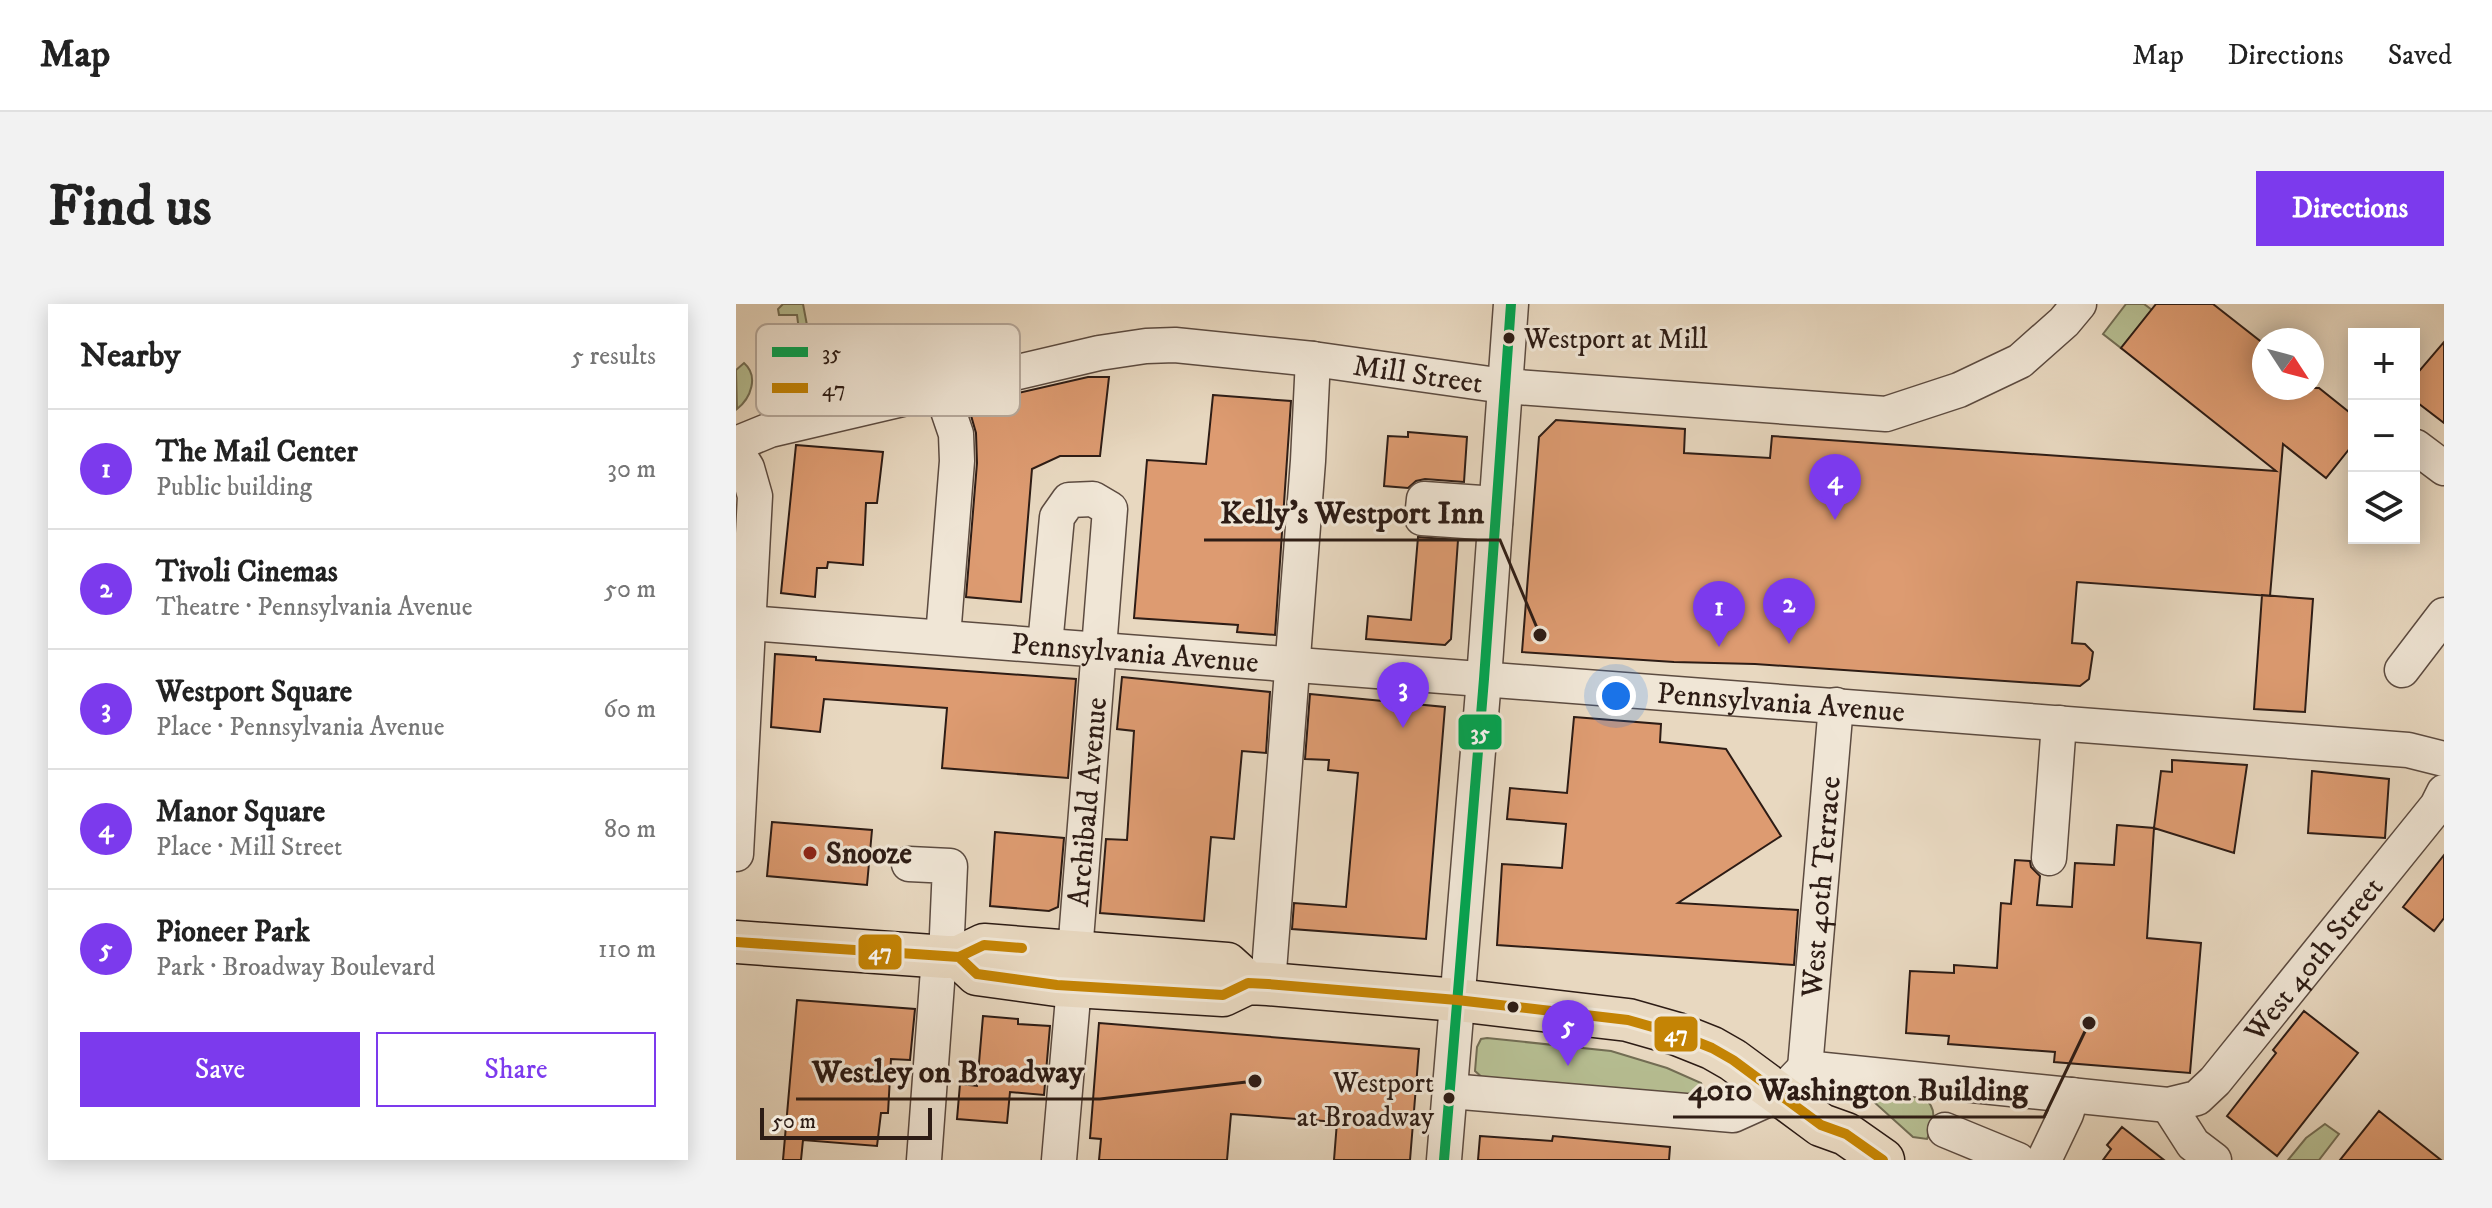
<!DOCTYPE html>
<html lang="en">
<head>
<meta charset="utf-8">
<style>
  body { margin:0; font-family:"IM FELL DW Pica",serif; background:#f2f2f2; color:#222 }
  .controls { position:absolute; right:24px; top:24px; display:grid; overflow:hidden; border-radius:0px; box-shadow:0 4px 20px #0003 }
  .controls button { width:72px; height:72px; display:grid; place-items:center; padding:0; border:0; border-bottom:2px solid #e0e0e0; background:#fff; color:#222; font:40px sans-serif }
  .compass { position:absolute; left:1516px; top:24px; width:72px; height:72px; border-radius:50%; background:#fff; box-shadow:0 4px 20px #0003; rotate:126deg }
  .scale { position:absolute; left:24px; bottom:20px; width:172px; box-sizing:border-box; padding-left:8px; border:4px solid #2d1c15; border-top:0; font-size:22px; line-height:28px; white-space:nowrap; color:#2d1c15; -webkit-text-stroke:6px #f0e6d6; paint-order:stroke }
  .you { position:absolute; left:880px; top:392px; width:28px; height:28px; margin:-20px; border:6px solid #fff; border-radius:50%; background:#1a73e8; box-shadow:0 0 0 12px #1a73e833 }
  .badge { display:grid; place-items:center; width:52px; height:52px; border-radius:50%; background:#7c3aed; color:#fff; font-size:26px; font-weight:700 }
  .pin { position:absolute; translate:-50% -66px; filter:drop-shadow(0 2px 4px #0008) }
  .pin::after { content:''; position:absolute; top:42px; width:28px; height:24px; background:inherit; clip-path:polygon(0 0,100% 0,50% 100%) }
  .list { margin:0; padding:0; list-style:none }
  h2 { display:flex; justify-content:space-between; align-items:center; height:104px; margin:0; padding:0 32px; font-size:34px }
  h2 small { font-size:26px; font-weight:400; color:#767676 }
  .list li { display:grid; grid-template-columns:52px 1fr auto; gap:24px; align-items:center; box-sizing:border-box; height:120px; padding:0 32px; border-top:2px solid #e0e0e0 }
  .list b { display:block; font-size:30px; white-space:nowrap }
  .list p { margin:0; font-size:26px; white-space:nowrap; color:#767676 }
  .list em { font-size:26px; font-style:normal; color:#767676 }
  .actions { display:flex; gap:16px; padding:24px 32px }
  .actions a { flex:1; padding:18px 0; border:2px solid #7c3aed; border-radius:0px; text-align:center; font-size:28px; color:#7c3aed }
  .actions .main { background:#7c3aed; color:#fff }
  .icon { flex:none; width:44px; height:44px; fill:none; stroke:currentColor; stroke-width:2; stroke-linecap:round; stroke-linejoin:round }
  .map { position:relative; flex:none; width:1708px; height:856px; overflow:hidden; border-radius:0px }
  header { display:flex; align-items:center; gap:48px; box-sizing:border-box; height:112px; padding:0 40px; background:#fff; border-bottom:2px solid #e0e0e0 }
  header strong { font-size:38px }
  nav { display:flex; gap:44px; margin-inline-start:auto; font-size:28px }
  .intro { display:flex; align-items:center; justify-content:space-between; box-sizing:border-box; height:192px; padding:0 48px }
  h1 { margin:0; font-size:56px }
  .button { padding:20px 36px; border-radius:0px; background:#7c3aed; color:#fff; font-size:28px; font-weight:700 }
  main { display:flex; gap:48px; padding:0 48px }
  aside { flex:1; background:#fff; border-radius:0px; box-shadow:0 4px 20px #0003 }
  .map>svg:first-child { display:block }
  .green { fill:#b6be92; stroke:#726d54; stroke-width:2 }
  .building { fill:#dd9b71; stroke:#2d1c15; stroke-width:2 }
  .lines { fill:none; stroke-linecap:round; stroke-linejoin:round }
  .minor-casing { stroke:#5c4b40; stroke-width:37 }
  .major-casing { stroke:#2d1c15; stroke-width:45 }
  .minor { stroke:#f0e6d6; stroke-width:34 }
  .major { stroke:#e8d8c0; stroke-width:42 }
  .bus-1-casing { stroke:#f0e6d6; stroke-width:16 }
  .bus-2-casing { stroke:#f0e6d6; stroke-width:16 }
  .bus-1 { stroke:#00a651; stroke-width:10 }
  .bus-2 { stroke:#c48405; stroke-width:10 }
  .bus-dot { fill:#2d1c15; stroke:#f0e6d6; stroke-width:3 }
  .poi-dot { fill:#8f2418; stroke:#f0e6d6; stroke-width:3 }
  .labels { text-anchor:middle; stroke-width:6; stroke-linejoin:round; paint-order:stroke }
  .bus-label { font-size:28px; fill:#2d1c15; stroke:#f0e6d6; text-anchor:start }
  .street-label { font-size:30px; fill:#2d1c15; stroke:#f0e6d6 }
  .poi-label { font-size:30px; font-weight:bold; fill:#2d1c15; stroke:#f0e6d6; text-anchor:start }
  .key { fill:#f0e6d6; stroke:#b6a99c; stroke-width:2 }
  .key-label { font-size:22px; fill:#2d1c15 }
  .leader { fill:none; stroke:#2d1c15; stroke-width:3 }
  .callout-dot { fill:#2d1c15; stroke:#f0e6d6; stroke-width:3 }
  .callout-label { font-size:32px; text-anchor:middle; font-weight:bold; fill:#2d1c15; stroke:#f0e6d6; stroke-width:6; stroke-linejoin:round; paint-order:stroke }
  .line-badge { stroke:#f0e6d6; stroke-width:3 }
  .badge-label { font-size:22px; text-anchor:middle; font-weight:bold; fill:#fff }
</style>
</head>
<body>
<header>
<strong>Map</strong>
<nav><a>Map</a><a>Directions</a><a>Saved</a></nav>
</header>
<div class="intro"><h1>Find us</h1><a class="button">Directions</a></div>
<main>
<aside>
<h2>Nearby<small>5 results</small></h2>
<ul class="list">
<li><span class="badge">1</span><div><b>The Mail Center</b><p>Public building</p></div><em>30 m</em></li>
<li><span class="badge">2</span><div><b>Tivoli Cinemas</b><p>Theatre · Pennsylvania Avenue</p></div><em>50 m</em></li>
<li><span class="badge">3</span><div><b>Westport Square</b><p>Place · Pennsylvania Avenue</p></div><em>60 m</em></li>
<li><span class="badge">4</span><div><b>Manor Square</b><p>Place · Mill Street</p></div><em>80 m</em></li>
<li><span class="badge">5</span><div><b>Pioneer Park</b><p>Park · Broadway Boulevard</p></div><em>110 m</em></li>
</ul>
<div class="actions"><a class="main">Save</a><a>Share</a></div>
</aside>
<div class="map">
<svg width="1708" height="856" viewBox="0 0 1708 856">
  <rect width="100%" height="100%" fill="#e8d8c0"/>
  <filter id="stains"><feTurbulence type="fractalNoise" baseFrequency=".0025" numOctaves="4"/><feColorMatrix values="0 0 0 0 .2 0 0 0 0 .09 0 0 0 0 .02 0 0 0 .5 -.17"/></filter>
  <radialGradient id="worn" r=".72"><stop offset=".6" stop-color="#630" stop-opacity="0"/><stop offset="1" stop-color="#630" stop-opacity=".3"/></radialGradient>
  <path class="green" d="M47,0H67L74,37L93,45L95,50L92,54L49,61V55L66,51L61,11H43L42,5Z
    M1390,0H1408L1416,6L1385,44L1367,30Z
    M8,59C23,72 15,94 1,105L0,66Z
    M751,734L875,747L931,764L965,779L968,786L962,792L747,774L739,767L741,743L745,735Z
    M1139,788C1171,789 1214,786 1191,835L1177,833L1138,798L1136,793Z
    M1589,820L1603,830L1583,856H1552L1570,834Z"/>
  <path class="building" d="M1420,0H1477L1528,40V84H1583L1618,112V139L1590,174L1547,140L1534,292L1341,278L1336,339L1349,340L1357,348L1353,375L1344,382L1019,360L938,358L786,348L803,133L820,116L949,125L948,149L1034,154L1036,132L1540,167L1385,44Z
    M1708,38V119L1678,96V73Z
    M352,73H373L364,152H324L296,165L285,298L230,293L241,159L240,129L234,108V100Z
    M477,91L555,97L539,331L501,328L502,321L398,314L411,156L470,160Z
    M672,128L731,133L728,178L689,175L680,177L672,184L648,182L652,132L672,133Z
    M60,141L147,148L141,199H130L127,261L92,258L91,264H81L79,293L45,289Z
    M682,233L722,236L715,335L709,341L630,335L632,312L675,316Z
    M1526,291L1577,295L1569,408L1518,405Z
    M39,350L80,353V356L340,375L332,474L206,464L211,404L88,395L84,428L35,423Z
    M386,373L534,388L530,449L506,447L498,535L475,533L468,617L364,609L370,535L391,536L398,427L381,425Z
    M574,390L709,403L690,635L556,625L558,599L610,603L622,469L592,466L593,456L569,455Z
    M838,413L925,420L924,438L990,445L1045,532L942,599L1062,606L1058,661L761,641L766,560L826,564L830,520L771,515L774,484L831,489Z
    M1436,456L1511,461L1498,549L1418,524L1425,467L1436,468Z
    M1576,467L1653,475L1649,534L1572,529Z
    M36,518L136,526L131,581L31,572Z
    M1381,521L1418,524L1411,634L1465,639L1454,769L1318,758L1319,748L1212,740L1213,732L1170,729L1174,667L1218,669V661L1261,664L1265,599L1275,600L1279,556L1294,557L1295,563L1304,572L1301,601L1336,603L1339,559L1378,561Z
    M259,528L328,534L322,603L313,607L254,602Z
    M1708,551V614L1698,627L1667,603Z
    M61,696L179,705L174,756L155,755L152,809H145L141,842L67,836L65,856H47Z
    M1568,707L1622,749L1541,852L1491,812L1540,749L1537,746Z
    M247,712L282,715V720L314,722L308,791L274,788L271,819L221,815L224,780L241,782Z
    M363,719L683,745L674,856H598L601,818L495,810L491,856H363L365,835L354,834Z
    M1643,807L1705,856H1604Z
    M1386,823L1428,856H1367L1375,845L1371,841Z
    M744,832L816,837L817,832L934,843L933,856H742Z"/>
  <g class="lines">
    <defs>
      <g id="minor">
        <path d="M205,86L220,130L221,157L207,333"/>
        <path id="s1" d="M0,140L34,126L363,49L410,42L439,41L577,55L768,82L1150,110L1223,86L1284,57L1328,18L1343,0"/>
        <path d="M1680,143L1708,164"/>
        <path d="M0,146L11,164L19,192L0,550"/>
        <path d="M759,219L686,214L688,195L760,200"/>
        <path id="s2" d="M0,318L1594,440L1672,446L1708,455"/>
        <path d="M309,341L321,213L333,196L357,195L374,205L339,648"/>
        <path d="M1666,366L1708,311"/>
        <path d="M1313,554L1323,419"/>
        <path d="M173,560L214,562L210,653"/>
        <path d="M532,680L572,157L577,55"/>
        <path id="s3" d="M1069,764L1100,401"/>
        <path id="s4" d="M714,787L997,811L1044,790L1069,764L1432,801L1461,794L1479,777L1701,502L1708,488"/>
        <path d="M1432,801L1457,840L1478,856"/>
        <path d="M1209,826L1282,856"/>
        <path d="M188,856L203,652"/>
        <path d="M323,856L338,682"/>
        <path d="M708,856L748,375L775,0"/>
        <path d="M1308,856L1330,810L1336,791"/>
      </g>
      <path id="major" d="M0,638L210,653H223L248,641L491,660L512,679
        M223,653L241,670L321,681L487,691L512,679L532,680L721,696L892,716L941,730L976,744L997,756L1085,821L1110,830L1147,856"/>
    </defs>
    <use href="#minor" class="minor-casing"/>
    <use href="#major" class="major-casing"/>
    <use href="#minor" class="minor"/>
    <use href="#major" class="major"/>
    <defs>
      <path id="bus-1" d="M708,856L748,375L775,0"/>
      <path id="bus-2" d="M0,638L223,653L248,641L286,644
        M223,653L241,670L321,681L487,691L512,679L532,680L721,696L892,716L941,730L976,744L997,756L1085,821L1110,830L1147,856"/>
    </defs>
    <use href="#bus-1" class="bus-1-casing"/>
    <use href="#bus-2" class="bus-2-casing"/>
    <use href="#bus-1" class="bus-1"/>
    <use href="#bus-2" class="bus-2"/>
  </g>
  <g class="bus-dot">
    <circle cx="773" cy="34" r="7"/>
    <circle cx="777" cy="703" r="7"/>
    <circle cx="713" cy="794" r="7"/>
  </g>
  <circle class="poi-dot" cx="74" cy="549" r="8"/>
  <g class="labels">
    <g class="bus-label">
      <text x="788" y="44">Westport at Mill</text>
      <text x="698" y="788" text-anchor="end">Westport<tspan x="698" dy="34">at Broadway</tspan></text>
    </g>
    <g class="street-label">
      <text dy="10" stroke="none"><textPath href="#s1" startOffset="696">Mill Street</textPath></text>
      <text dy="10" stroke="none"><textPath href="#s2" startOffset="400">Pennsylvania Avenue</textPath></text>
      <text dy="10" stroke="none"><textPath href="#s2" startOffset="1048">Pennsylvania Avenue</textPath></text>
      <text transform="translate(351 498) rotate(-85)" y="10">Archibald Avenue</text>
      <text dy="10" stroke="none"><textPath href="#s3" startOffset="182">West 40th Terrace</textPath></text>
      <text dy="10" stroke="none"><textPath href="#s4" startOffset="948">West 40th Street</textPath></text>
    </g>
    <g class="poi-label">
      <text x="90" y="559">Snooze</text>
    </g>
  </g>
  <rect x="20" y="20" width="264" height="92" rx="12" class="key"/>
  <rect x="36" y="43" width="36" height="10" fill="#00a651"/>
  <rect x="36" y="79" width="36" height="10" fill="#c48405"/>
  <g class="key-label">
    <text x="86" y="56">35</text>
    <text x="86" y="92">47</text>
  </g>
  <path class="leader" d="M804 331L764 236H468M519 777L364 795H60M1353 719L1308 813H937"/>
  <g class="callout-dot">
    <circle cx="804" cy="331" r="8"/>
    <circle cx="519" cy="777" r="8"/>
    <circle cx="1353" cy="719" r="8"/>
  </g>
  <g class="callout-label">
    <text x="616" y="219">Kelly's Westport Inn</text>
    <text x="212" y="778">Westley on Broadway</text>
    <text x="1122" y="796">4010 Washington Building</text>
  </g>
  <g class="line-badge">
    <rect x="721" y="409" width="46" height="38" rx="8" fill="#00a651"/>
    <rect x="121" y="629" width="46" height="38" rx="8" fill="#c48405"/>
    <rect x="917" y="711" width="46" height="38" rx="8" fill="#c48405"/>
  </g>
  <g class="badge-label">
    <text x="744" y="436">35</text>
    <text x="144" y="655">47</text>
    <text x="940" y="737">47</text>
  </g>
  <rect width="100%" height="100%" filter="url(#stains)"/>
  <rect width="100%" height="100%" fill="url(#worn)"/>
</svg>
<div class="controls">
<button>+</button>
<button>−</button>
<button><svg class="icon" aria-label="layers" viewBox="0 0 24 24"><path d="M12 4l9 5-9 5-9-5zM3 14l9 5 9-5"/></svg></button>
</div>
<svg class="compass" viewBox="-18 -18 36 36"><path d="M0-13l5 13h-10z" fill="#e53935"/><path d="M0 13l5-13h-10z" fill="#767676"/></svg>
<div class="scale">50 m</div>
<div class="you"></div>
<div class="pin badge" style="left:983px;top:343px">1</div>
<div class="pin badge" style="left:1053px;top:340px">2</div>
<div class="pin badge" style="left:667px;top:424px">3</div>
<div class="pin badge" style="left:1099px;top:216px">4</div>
<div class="pin badge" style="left:832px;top:762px">5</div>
</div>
</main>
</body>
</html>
